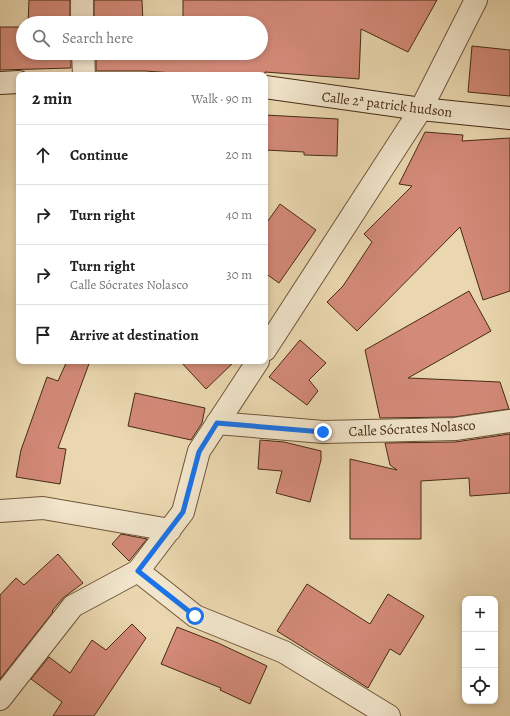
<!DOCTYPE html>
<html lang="en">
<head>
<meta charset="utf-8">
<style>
  body { margin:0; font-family:Alegreya,serif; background:#f2f2f2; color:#222 }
  .controls { position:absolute; right:12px; bottom:12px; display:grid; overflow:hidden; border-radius:8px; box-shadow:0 2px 6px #0003 }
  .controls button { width:36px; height:36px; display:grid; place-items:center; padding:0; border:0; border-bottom:1px solid #e0e0e0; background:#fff; color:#222; font:20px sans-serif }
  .stop { position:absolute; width:12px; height:12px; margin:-9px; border:3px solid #1a73e8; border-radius:50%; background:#fff }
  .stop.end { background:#1a73e8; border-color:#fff; box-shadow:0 1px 4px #0008 }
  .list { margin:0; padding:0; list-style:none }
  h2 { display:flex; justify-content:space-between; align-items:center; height:52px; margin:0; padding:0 16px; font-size:17px }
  h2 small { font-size:13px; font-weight:400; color:#767676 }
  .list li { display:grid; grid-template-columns:26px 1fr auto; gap:12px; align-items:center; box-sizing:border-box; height:60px; padding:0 16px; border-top:1px solid #e0e0e0 }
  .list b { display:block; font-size:15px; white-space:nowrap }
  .list p { margin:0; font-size:13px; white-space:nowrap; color:#767676 }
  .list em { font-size:13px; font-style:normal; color:#767676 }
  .icon { flex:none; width:22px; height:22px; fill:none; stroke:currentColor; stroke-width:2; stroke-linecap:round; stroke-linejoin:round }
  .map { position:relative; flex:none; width:510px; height:716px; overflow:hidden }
  .search { position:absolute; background:#fff; box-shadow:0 2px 6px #0003; left:16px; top:16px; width:252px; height:44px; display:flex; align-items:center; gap:10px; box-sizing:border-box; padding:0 14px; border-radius:22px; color:#767676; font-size:15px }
  .panel { position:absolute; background:#fff; box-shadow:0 2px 6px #0003; left:16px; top:72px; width:252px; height:292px; border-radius:8px }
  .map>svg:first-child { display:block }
  .building { fill:#d38a78; stroke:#472b14 }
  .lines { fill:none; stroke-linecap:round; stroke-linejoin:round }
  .street-casing { stroke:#70563b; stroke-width:24 }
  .secondary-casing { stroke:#472b14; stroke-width:24 }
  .street { stroke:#f1e5cb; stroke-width:22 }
  .secondary { stroke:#f1e5cb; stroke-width:22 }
  .route { stroke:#1a73e8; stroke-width:5 }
  .labels { text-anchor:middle; stroke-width:3; stroke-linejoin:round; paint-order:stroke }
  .street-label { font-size:14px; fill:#472b14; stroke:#f1e5cb }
</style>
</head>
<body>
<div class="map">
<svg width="510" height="716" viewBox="0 0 510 716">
  <rect width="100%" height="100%" fill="#ead7af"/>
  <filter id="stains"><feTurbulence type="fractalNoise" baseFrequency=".005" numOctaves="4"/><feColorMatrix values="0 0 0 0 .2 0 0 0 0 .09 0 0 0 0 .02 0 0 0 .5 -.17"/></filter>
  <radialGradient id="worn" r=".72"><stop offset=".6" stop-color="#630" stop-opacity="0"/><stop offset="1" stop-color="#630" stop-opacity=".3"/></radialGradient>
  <path class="building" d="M29,0H70V23H28Z
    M94,0H142L143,23H94Z
    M183,0H437L408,52L361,29L359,79L265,72V75H202L145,71H96V53H261V23H183Z
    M0,27H23V53H71V68L0,70Z
    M472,46L510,50V96L468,92Z
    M265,115L338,119L337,156L304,155V152L265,150Z
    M425,132L463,135L462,141L510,138V291L483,300L460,227L357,331L327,302L343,286L372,242L364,234L412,186L399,184Z
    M280,204L316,230L279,283L265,273V225Z
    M469,291L491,331L408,378L500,382L509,409L454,417L380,418L365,350Z
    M300,340L326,363L309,380L318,391L307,405L269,377Z
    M67,361H90L58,448L66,449L60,484L16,477L21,450L47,377L58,381Z
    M180,361H235L206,389Z
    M135,393L205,408L202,423L191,440L128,426Z
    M510,434V493L470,496L469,478L421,481V539H350V459L397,470L390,465L385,443L455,442Z
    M260,440L284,442L321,451V460L310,502L276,493L282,471L258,469Z
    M121,534L147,539L129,561L112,544Z
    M58,554L83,583L63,598L52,611L53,612L0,679V595L16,578L24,585Z
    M307,584L370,624L388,594L424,616L400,655L390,649L368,688L277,631Z
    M132,624L146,638L94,716H53L62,702L31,679L49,657L70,673L92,640L106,650Z
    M177,627L218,643L267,666L250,704L220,690L221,688L161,664Z"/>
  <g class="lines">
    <defs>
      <path id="street" d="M82,0V23
        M83,53L84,75
        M265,350L421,109L476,0
        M217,423L323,432L455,429L510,421
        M0,511L43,508L170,530
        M138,571L195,616L284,652L389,716
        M0,699L73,606L138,571L183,512L199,451L258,361"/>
      <path id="secondary" d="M0,83L19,82
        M265,87L421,109L510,118"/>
    </defs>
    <use href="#street" class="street-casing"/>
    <use href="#secondary" class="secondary-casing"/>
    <use href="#street" class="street"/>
    <use href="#secondary" class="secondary"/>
  </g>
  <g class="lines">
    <path class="route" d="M195,616L138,571L183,512L199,452L217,423L323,432"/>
  </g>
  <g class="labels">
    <g class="street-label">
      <text transform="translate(387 104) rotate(7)" y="5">Calle 2ª patrick hudson</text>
      <text transform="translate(412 428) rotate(-3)" y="5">Calle Sócrates Nolasco</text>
    </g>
  </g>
  <rect width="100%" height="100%" filter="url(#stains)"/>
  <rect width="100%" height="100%" fill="url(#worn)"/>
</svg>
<div class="controls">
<button>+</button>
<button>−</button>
<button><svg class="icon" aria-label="locate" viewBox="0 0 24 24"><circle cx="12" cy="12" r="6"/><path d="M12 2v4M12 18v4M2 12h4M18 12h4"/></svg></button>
</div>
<div class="stop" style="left:195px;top:616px"></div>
<div class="stop end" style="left:323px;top:432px"></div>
<div class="search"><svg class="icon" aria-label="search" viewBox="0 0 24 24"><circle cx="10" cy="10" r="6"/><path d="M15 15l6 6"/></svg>Search here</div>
<section class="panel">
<h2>2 min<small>Walk · 90 m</small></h2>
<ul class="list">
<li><svg class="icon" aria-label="ahead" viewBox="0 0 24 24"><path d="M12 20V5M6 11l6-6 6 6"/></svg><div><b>Continue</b></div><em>20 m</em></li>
<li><svg class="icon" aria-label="right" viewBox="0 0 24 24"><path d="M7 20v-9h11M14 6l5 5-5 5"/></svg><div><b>Turn right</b></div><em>40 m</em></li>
<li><svg class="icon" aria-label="right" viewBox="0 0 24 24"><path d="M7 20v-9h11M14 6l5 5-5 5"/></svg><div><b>Turn right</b><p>Calle Sócrates Nolasco</p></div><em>30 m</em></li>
<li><svg class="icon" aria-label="arrive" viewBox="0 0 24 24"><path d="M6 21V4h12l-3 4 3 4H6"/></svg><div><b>Arrive at destination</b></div></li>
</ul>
</section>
</div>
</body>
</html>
